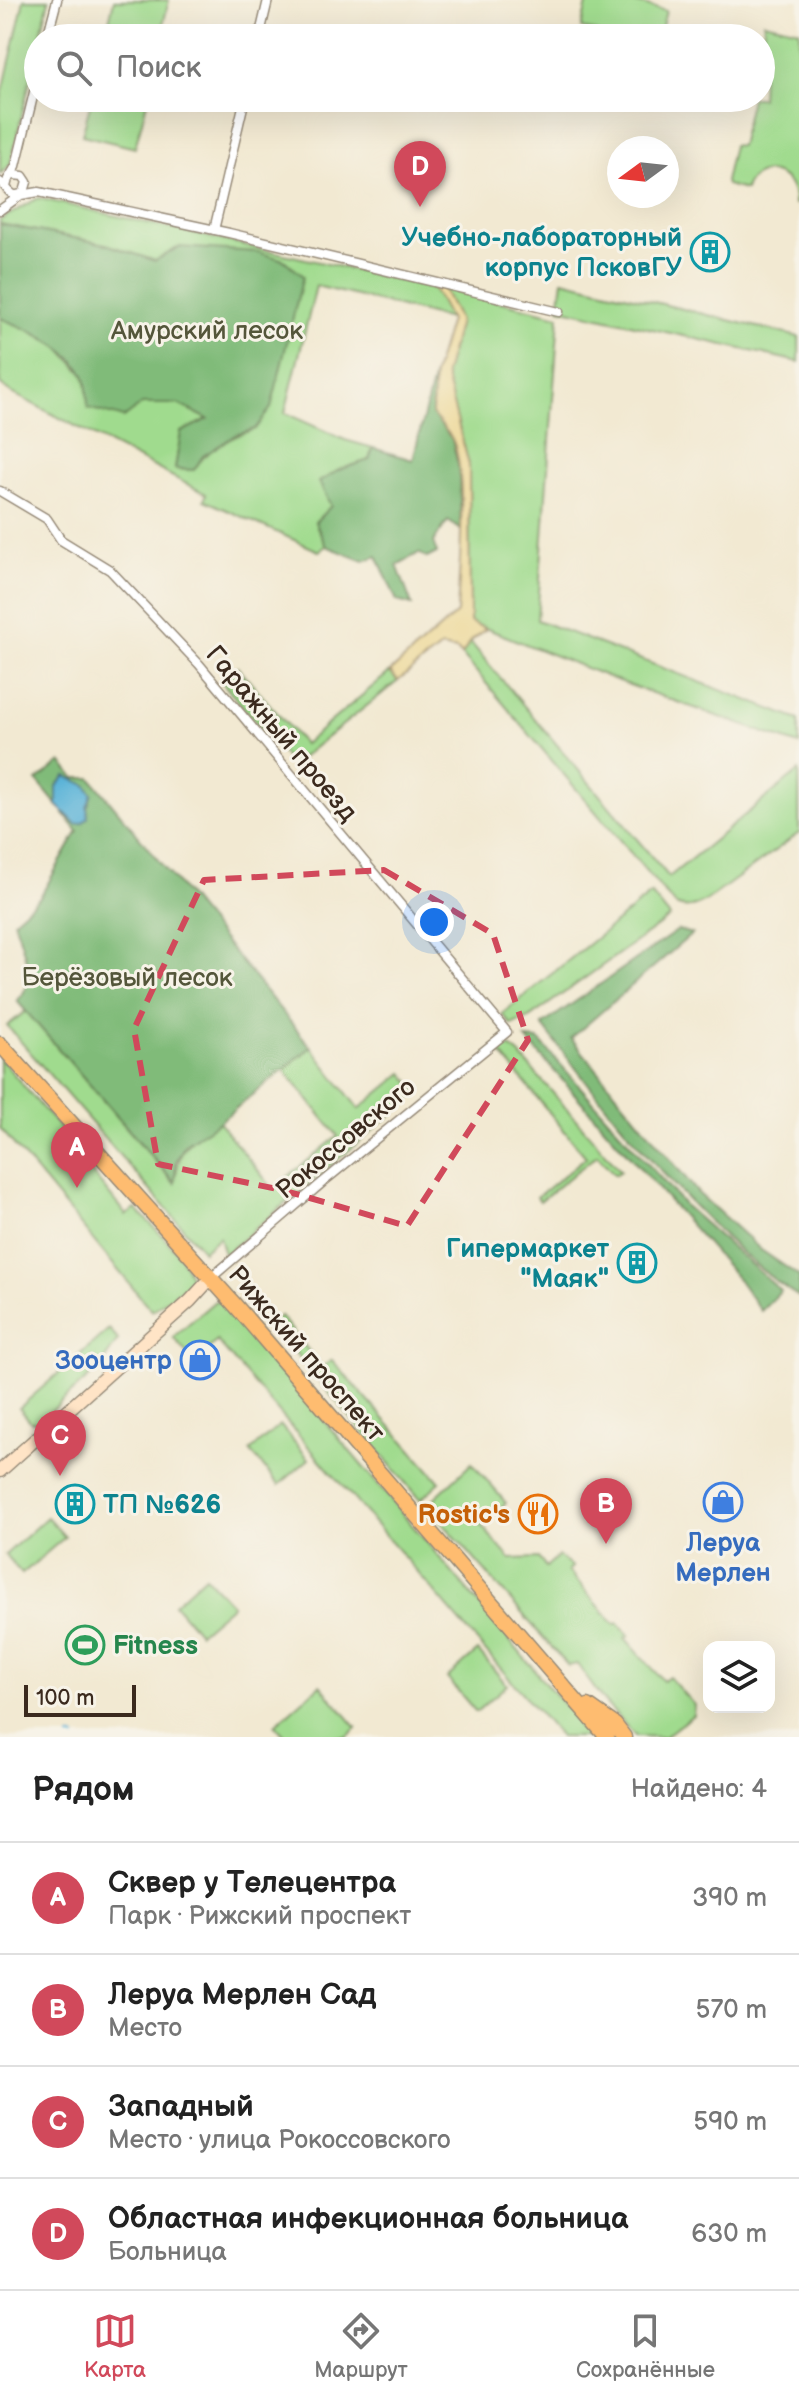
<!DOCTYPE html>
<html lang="ru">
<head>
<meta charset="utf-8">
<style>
  body { margin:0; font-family:"Balsamiq Sans",sans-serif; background:#f2f2f2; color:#222 }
  .controls { position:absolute; right:24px; bottom:24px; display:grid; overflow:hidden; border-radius:16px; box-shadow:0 8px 32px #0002 }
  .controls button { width:72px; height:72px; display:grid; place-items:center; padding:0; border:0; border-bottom:2px solid #e0e0e0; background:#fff; color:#222; font:40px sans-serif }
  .compass { position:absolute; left:607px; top:136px; width:72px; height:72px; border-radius:50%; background:#fff; box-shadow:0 8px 32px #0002; rotate:255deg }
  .scale { position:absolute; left:24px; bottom:20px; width:112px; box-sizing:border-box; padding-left:8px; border:4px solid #3b2a1e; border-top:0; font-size:22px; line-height:28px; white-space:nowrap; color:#3b2a1e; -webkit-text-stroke:6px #f7f3e8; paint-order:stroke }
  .you { position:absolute; left:434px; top:922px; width:28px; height:28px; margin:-20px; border:6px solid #fff; border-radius:50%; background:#1a73e8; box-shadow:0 0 0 12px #1a73e833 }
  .badge { display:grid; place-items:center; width:52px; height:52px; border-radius:50%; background:#d1495b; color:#fff; font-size:26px; font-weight:700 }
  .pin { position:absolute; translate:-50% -66px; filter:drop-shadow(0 2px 4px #0008) }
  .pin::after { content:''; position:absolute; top:42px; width:28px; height:24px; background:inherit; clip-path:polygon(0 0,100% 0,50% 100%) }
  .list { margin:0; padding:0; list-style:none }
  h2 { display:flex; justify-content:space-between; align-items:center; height:104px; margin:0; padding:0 32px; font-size:34px }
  h2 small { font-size:26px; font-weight:400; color:#767676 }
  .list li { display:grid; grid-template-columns:52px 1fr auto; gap:24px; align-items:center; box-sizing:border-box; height:112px; padding:0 32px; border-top:2px solid #e0e0e0 }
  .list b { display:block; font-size:30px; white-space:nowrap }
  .list p { margin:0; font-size:26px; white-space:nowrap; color:#767676 }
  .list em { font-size:26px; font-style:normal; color:#767676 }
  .icon { flex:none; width:44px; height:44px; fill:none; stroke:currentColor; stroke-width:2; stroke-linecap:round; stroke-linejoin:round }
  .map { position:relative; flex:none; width:799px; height:1737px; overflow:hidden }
  .search { position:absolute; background:#fff; box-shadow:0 8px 32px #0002; left:24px; right:24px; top:24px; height:88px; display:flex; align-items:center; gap:20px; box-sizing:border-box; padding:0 28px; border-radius:44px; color:#767676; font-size:30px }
  .sheet { height:552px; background:#fff }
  nav { display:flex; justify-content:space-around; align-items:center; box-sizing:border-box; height:112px; border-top:2px solid #e0e0e0; background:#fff; font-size:22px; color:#767676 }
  nav a { display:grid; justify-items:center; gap:4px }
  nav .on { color:#d1495b }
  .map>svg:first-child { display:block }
  .green { fill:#a0db8e; stroke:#6e8256; stroke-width:2 }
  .forest { fill:#80bb79; stroke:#5e724c; stroke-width:2 }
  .sand { fill:#eeda9e; stroke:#94825e; stroke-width:2 }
  .water { fill:#5ab3d8; stroke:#4a6e7b; stroke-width:2 }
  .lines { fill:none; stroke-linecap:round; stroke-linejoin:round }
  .stream { stroke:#5ab3d8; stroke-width:2 }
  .minor-casing { stroke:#968a78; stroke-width:11 }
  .secondary-casing { stroke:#968a78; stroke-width:15 }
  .trunk-casing { stroke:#968a78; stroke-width:17 }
  .minor { stroke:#fff; stroke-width:8 }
  .secondary { stroke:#ffe4c6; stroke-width:12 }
  .trunk { stroke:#febc70; stroke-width:14 }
  .marked { fill:none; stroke:#d1495b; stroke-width:6; stroke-dasharray:16 10; stroke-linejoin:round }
  .labels { text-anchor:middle; stroke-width:6; stroke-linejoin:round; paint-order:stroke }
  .culture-label { font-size:26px; font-weight:bold; fill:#0d838f; stroke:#f7f3e8; text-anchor:end }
  .park-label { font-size:26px; fill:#54563a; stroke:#f7f3e8 }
  .street-label { font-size:26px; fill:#3b2a1e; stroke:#f7f3e8 }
  .shop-label { font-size:26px; font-weight:bold; fill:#366cbe; stroke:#f7f3e8; text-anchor:end }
  .food-label { font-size:26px; font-weight:bold; fill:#c56008; stroke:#f7f3e8; text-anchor:end }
  .leisure-label { font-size:26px; font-weight:bold; fill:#27864d; stroke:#f7f3e8; text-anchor:start }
</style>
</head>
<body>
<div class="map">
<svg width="799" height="1737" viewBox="0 0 799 1737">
  <rect width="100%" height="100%" fill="#f7f3e8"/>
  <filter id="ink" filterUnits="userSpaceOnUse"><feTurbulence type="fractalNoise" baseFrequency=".0125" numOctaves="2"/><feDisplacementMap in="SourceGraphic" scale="16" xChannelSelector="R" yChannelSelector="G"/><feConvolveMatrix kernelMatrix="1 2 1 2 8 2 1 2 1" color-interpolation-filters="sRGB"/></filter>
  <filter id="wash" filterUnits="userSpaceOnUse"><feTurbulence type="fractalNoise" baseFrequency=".006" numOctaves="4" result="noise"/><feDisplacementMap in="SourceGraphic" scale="32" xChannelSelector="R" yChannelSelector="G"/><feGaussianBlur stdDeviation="1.8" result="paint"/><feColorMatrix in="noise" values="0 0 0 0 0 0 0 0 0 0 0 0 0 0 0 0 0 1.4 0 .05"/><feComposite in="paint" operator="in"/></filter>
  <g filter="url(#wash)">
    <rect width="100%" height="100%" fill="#f2e9d2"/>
    <path class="green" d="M24,0H49L10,165L0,174V104Z
      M114,0H169L160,38H124L106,34Z
      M588,0H624L666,11L659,38H618L581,28Z
      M764,22L799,30V204H794C796,169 753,161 745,190L726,185L725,182L733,145L740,146L751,98H761Z
      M92,98H148L135,148L82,135Z
      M38,198L433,288L450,319L316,286L285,413L345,440L373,448L369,460L339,470L331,506L315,522L326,546L319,551L204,500L206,494L8,391L0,384V318L22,326L60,348L84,375L141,404H178L209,419L181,432L175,469L194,470C207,448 231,437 255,429L179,247L155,261L106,244L0,224V220Z
      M563,280L799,337V362L559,308Z
      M443,288L559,316L537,620L799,720V745L621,682L470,622L469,465L445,374L459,321Z
      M470,642L669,877L799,771V833L706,901C694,907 687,910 675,905L462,655Z
      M237,667L304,744L390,672L398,681L292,765L221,681Z
      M651,894L670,917L529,1018L511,1025L502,1014Z
      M26,1011L174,1183C182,1141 184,1145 219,1122L273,1189L338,1136L284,1070L311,1047L359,1109L403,1073L416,1089L415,1095L231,1249L224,1255L219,1237L203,1251L7,1026Z
      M510,1047L519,1054L621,1171L615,1175L597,1155L540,1201L537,1197L586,1157L498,1050Z
      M0,1058L79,1151L88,1168L126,1215L136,1209C151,1225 193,1262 190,1283L152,1311L0,1128Z
      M215,1301H222L250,1333L591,1737H560L217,1341L194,1361L173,1337Z
      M280,1316L322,1367L332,1360L440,1482L420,1500L271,1324Z
      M109,1329L118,1340L98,1369L39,1422H31L19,1408Z
      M280,1425L309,1459L279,1485L250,1451Z
      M472,1463L506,1503L481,1525L510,1559L538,1558L546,1567L558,1556L572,1567L568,1571L615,1625L618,1623L629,1635L625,1638L663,1681L669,1677L694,1705L693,1715L664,1737L635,1736L602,1699L577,1664L568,1666L548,1643L427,1505Z
      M47,1517L65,1537L22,1574L5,1555Z
      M205,1576L232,1605L199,1633L174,1604Z
      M478,1651L507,1685L476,1712L447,1678Z
      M320,1685L357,1728L347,1737H286L275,1725Z"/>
    <path class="forest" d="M0,224L106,244L155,261L179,247L258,252L284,260L303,276L271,408L255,429L236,435L203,456L194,470L175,469L181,432L208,419L178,404H142L124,418L88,408C87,398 88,384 84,375C71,348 26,328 0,318Z
      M434,374L432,414L452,439L459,470L461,530L448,521L433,542L437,553L427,558L419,553L397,565L412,605L397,601L377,556L364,561L326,546L315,522L331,506L319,482L339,470L369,460L373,448L413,460Z
      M61,762L75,778H91L311,1047L219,1122L185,1144L176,1162L175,1183L17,1001C39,980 21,946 14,920L40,897L78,831L63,813L76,823L88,814L87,807L90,801L66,776L57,786V805L37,781Z
      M678,930L692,934L571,1038L698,1193L761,1250L799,1276V1297C764,1275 735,1247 705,1217C646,1158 594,1092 542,1025Z
      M526,1039L539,1040L686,1207L781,1291L761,1311L739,1280Z"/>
    <path class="sand" d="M433,288H443L459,321L445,374L469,465L470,622L486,629L470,642L462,655L457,650L441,647L398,681L390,672L457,613C459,573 468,472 452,439C447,430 438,422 432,414L434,374L450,320Z"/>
    <path class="water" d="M66,776L86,785L92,794L87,807L88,818L82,823L76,824L57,805V786Z"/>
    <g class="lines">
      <path class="stream" d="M70,1737H76"/>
    </g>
  </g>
  <g filter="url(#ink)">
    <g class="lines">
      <defs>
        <path id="minor" d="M47,38L57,0
          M259,38L268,0
          M10,176L16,166L38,76
          M0,182C9,188 11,201 24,192L27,182L23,176L13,175L8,179L6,187
          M0,210L21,195L39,192L229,233L559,312
          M214,230L245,98
          M0,491L47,519L61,540L110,570L199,664L507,1032L323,1182L211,1278"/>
        <path id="secondary" d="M0,1471L190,1301L211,1278"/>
        <path id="trunk" d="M0,1044L235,1305L607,1737
          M588,1706L615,1725L624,1737"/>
      </defs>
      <use href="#minor" class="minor-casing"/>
      <use href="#secondary" class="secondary-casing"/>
      <use href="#trunk" class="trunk-casing"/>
      <use href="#minor" class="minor"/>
      <use href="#secondary" class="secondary"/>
      <use href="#trunk" class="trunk"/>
    </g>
  </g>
  <path class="marked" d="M384,870L493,934L528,1040L407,1226L282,1190L158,1164L134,1029L204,880Z"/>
  <defs>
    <symbol id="building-ring" viewBox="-11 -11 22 22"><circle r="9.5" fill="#f7f3e8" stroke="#0f9aa8" stroke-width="1.5"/><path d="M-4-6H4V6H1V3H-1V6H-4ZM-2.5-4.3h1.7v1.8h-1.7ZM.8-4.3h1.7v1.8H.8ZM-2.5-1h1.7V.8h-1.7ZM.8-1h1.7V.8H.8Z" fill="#0f9aa8"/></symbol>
    <symbol id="shop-ring" viewBox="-11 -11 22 22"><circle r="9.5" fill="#f7f3e8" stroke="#3f7fe0" stroke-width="1.5"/><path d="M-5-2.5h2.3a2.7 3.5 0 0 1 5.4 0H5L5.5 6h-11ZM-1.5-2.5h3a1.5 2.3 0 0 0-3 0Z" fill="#3f7fe0"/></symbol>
    <symbol id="restaurant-ring" viewBox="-11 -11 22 22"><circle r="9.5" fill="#f7f3e8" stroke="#e8710a" stroke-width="1.5"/><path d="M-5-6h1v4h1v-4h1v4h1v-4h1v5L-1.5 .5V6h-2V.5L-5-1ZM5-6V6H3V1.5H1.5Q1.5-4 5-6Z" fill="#e8710a"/></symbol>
    <symbol id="stadium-ring" viewBox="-11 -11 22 22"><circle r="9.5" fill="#f7f3e8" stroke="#2e9e5b" stroke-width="1.5"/><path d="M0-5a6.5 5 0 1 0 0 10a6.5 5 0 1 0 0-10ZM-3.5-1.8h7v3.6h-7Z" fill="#2e9e5b"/></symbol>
  </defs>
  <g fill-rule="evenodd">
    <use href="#building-ring" x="688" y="230" width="44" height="44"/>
    <use href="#building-ring" x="615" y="1241" width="44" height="44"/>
    <use href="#shop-ring" x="178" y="1338" width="44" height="44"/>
    <use href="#shop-ring" x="701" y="1480" width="44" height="44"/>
    <use href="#building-ring" x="53" y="1482" width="44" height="44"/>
    <use href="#restaurant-ring" x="516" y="1492" width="44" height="44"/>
    <use href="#stadium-ring" x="63" y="1623" width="44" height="44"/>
  </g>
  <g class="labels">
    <g class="culture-label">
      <text x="682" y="246">Учебно-лабораторный<tspan x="682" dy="30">корпус ПсковГУ</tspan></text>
      <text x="609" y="1257">Гипермаркет<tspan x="609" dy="30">"Маяк"</tspan></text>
      <text x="103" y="1513" text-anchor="start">ТП №626</text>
    </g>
    <g class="park-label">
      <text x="207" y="339">Амурский лесок</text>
      <text x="127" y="986">Берёзовый лесок</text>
    </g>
    <g class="street-label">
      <text transform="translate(282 733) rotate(50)" y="9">Гаражный проезд</text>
      <text transform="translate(345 1138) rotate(-40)" y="9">Рокоссовского</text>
      <text transform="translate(307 1353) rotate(49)" y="9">Рижский проспект</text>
    </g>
    <g class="shop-label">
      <text x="172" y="1369">Зооцентр</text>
      <text x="723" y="1551" text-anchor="middle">Леруа<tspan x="723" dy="30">Мерлен</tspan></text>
    </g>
    <g class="food-label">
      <text x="510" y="1523">Rostic's</text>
    </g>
    <g class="leisure-label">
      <text x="113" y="1654">Fitness</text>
    </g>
  </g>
</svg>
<div class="controls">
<button><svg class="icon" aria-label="layers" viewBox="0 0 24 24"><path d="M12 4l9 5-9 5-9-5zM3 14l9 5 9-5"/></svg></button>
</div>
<svg class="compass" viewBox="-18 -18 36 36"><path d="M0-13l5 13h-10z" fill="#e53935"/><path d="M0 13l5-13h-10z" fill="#767676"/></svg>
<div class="scale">100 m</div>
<div class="you"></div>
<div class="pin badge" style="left:77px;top:1188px">A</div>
<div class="pin badge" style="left:606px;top:1544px">B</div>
<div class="pin badge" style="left:60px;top:1476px">C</div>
<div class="pin badge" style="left:420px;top:207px">D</div>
<div class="search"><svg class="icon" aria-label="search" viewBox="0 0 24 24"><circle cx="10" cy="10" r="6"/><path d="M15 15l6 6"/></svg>Поиск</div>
</div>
<section class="sheet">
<h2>Рядом<small>Найдено: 4</small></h2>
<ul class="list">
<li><span class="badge">A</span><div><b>Сквер у Телецентра</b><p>Парк · Рижский проспект</p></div><em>390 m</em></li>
<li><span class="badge">B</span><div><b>Леруа Мерлен Сад</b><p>Место</p></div><em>570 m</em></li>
<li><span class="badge">C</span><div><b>Западный</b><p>Место · улица Рокоссовского</p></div><em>590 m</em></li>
<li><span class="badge">D</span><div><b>Областная инфекционная больница</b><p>Больница</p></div><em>630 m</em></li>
</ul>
</section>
<nav>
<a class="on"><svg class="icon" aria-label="map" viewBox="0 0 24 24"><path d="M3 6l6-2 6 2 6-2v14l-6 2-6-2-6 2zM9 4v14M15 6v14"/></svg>Карта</a>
<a><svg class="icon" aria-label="directions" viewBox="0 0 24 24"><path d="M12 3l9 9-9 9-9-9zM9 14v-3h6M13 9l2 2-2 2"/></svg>Маршрут</a>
<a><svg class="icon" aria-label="saved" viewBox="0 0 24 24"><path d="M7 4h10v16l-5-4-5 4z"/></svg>Сохранённые</a>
</nav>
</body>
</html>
